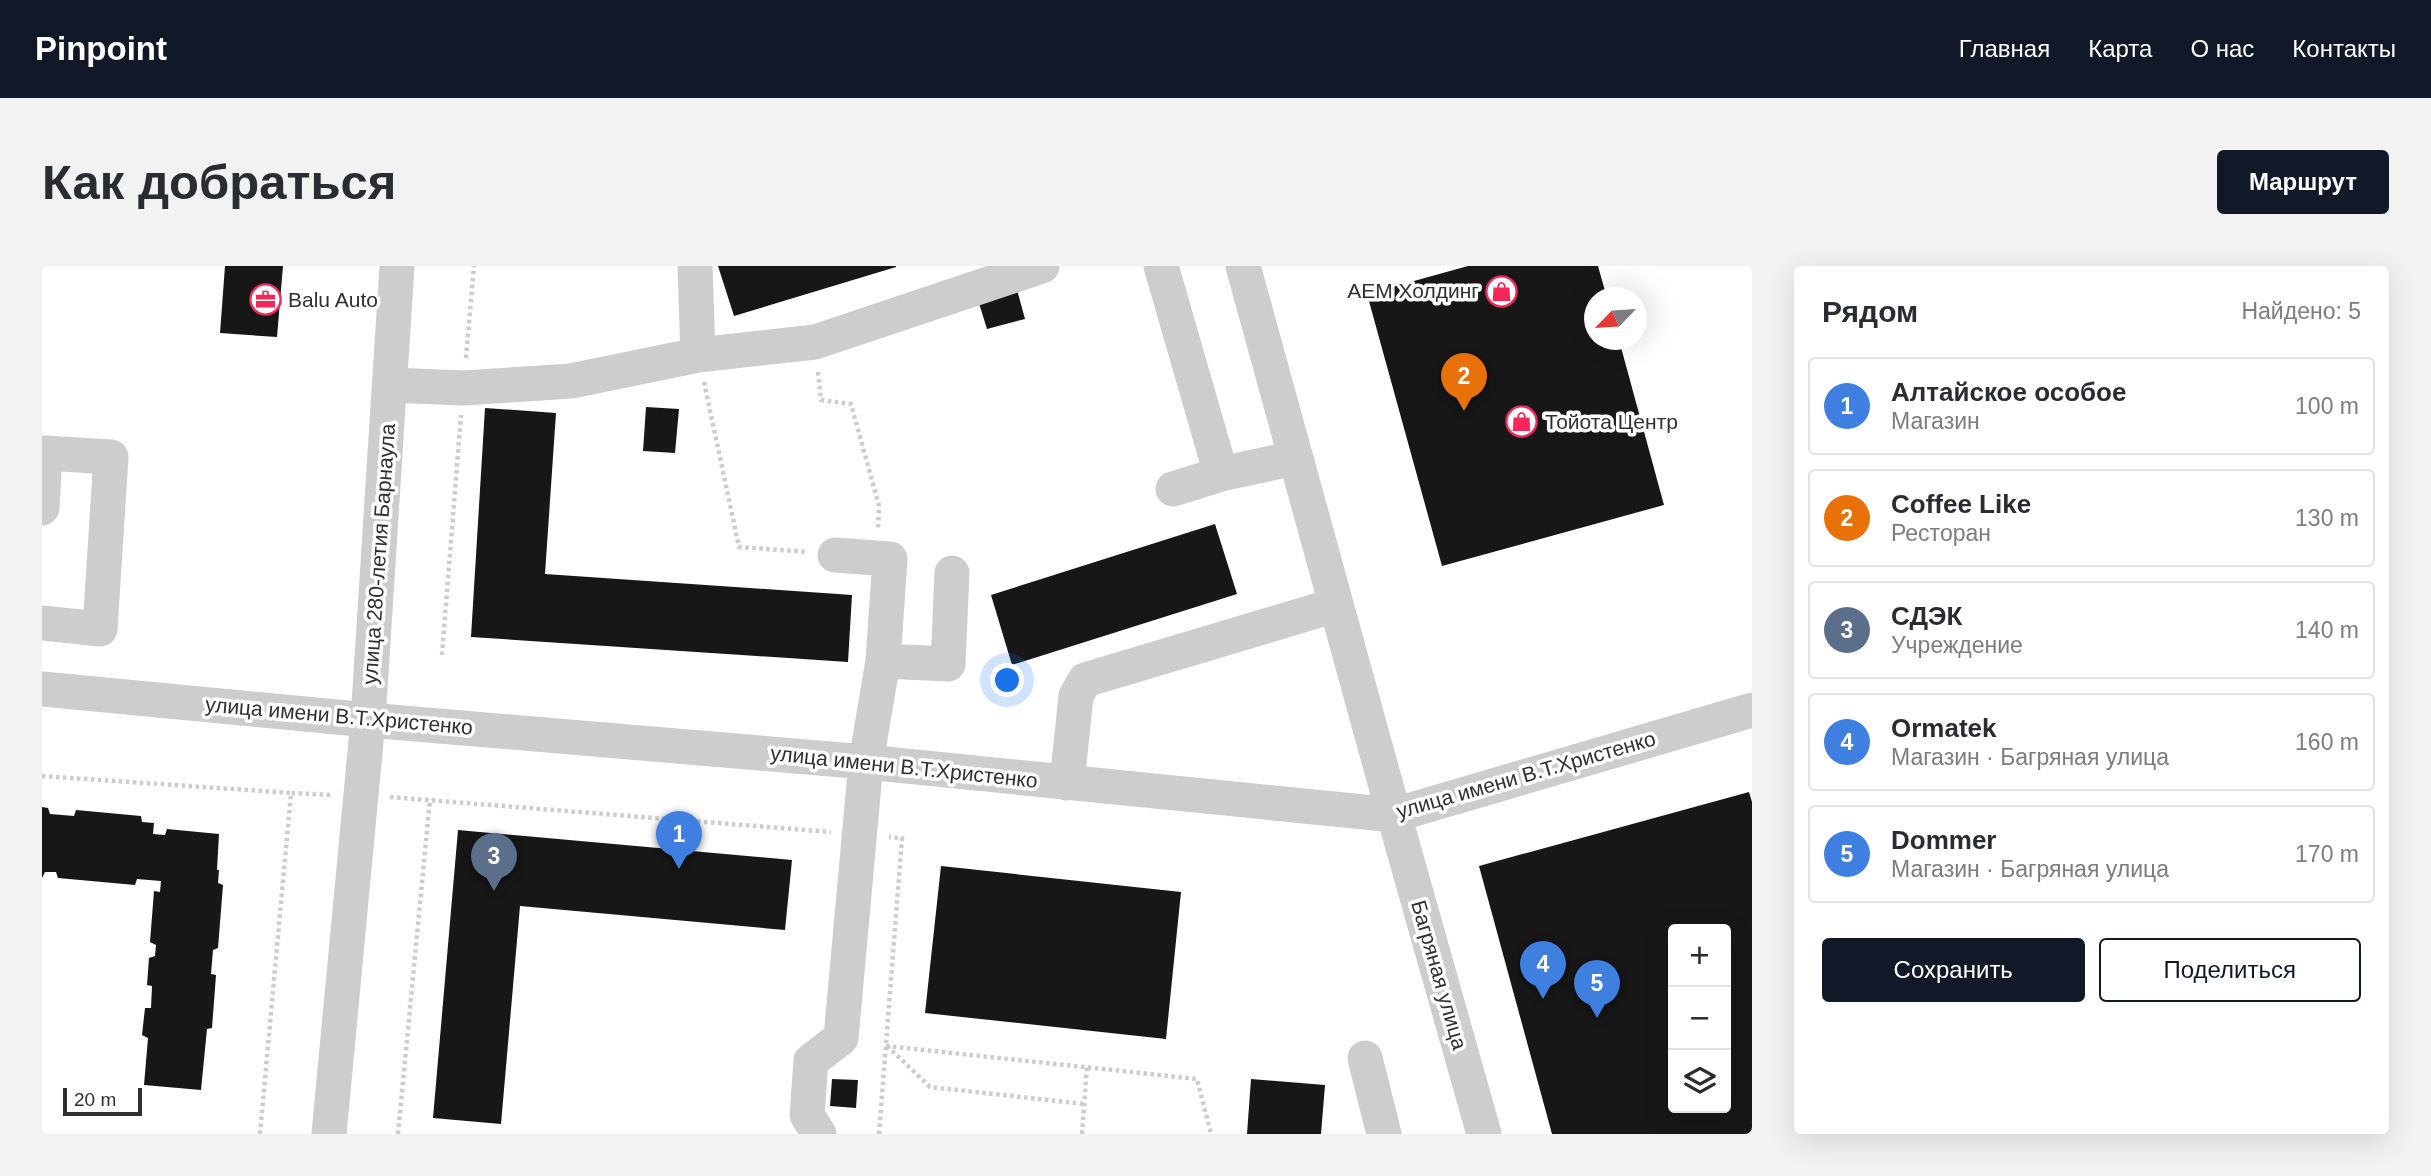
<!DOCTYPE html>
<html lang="ru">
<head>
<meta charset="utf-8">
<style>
  body { margin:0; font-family:Arial,sans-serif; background:#f2f2f3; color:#2b2b33 }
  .controls { position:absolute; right:21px; bottom:21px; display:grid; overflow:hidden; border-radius:7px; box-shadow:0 7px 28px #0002 }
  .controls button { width:63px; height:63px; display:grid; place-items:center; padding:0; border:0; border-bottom:2px solid #e1e1e2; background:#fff; color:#2b2b33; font:35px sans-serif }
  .compass { position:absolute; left:1542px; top:21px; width:63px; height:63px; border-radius:50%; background:#fff; box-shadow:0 7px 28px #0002; rotate:245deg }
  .scale { position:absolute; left:21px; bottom:18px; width:79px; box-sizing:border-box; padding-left:7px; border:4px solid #303030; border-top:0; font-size:19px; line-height:24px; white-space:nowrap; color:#303030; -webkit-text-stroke:5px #fff; paint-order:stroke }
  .you { position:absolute; left:966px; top:415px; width:24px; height:24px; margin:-18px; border:5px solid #fff; border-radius:50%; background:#1a73e8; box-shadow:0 0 0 10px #1a73e833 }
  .badge { display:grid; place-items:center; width:46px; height:46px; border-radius:50%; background:#111827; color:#fff; font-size:23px; font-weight:700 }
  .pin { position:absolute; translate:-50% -58px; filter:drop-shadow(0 2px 4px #0008) }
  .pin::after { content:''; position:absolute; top:37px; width:24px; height:21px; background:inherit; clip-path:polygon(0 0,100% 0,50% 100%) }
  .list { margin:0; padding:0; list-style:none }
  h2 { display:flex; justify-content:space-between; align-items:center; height:91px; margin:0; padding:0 28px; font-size:30px }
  h2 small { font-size:23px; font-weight:400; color:#7c7c81 }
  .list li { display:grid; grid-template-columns:46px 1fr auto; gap:21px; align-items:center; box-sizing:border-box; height:98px; margin:0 14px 14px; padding:0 14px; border:2px solid #e1e1e2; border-radius:7px }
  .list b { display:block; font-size:26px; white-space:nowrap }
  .list p { margin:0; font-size:23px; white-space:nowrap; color:#7c7c81 }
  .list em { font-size:23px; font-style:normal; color:#7c7c81 }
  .actions { display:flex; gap:14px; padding:21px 28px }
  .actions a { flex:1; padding:16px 0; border:2px solid #111827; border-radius:7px; text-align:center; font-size:24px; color:#111827 }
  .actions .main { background:#111827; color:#fff }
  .icon { flex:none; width:38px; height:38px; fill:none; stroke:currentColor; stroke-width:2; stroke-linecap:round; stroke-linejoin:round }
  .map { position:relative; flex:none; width:1710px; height:868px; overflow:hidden; border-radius:7px }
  header { display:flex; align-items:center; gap:42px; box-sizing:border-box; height:98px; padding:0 35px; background:#111827; color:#fff }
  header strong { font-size:33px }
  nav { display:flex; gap:38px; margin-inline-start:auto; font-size:24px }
  .intro { display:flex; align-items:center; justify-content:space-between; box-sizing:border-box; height:168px; padding:0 42px }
  h1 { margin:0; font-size:49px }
  .button { padding:18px 32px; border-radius:7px; background:#111827; color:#fff; font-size:24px; font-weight:700 }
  main { display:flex; gap:42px; padding:0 42px }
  aside { flex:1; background:#fff; border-radius:7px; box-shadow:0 7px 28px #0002 }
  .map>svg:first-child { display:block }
  .building { fill:#171717; fill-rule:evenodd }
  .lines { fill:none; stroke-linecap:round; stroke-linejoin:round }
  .path { stroke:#cdcdcd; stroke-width:4.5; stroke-dasharray:3.5 3.5; stroke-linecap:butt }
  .minor { stroke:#cdcdcd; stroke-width:35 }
  .labels { text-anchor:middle; stroke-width:7; stroke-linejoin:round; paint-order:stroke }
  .poi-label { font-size:21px; fill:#303030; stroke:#fff; text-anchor:start }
  .street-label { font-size:21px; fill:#303030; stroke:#fff }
</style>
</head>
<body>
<header>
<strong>Pinpoint</strong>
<nav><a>Главная</a><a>Карта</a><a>О нас</a><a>Контакты</a></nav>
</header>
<div class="intro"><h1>Как добраться</h1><a class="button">Маршрут</a></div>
<main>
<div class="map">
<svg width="1710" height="868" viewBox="0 0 1710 868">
  <rect width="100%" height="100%" fill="#fff"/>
  <path class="building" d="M183,0H241L235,71L178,67Z
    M676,0H854V1L692,50Z
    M1426,0H1556L1565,32H1552V74H1577L1622,239L1400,300L1325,28Z
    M974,20L983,53L945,63L935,31Z
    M604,141L637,143L633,187L601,185Z
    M443,142L514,147L503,308L810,329L806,396L429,371Z
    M1173,258L1195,328L970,399L949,329Z
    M1707,526L1710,536V868H1510L1437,600ZM1631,663H1684V842H1631Z
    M0,541L6,542L8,548L32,550L34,544L99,550L100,556L112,557L111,568L123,569L125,563L177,568L175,604H177L176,617L181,619L176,682L171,684L169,708L174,709L170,762L165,763L159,824L102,819L106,772L100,769L103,742H109L110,720L105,719L107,692L113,690L114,679L108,676L112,625L118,626L119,615L95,613L93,619L16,612L14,606H3L0,612Z
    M416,564L750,594L743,664L478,640L459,858L391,852Z
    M899,600L1139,626L1124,773L883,747Z
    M790,813L816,814L814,842L788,840Z
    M1209,813L1283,819L1279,868H1205Z"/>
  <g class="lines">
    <path class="path" d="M424,92L432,0
      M776,106L779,134L809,138L837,240L836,263
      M662,116L697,281L765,286
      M400,389L419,149
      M0,510L249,527
      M348,531L789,566
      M844,780L1155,813L1169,868
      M845,780L888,821L1042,838
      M218,868L249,527L290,529
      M356,868L388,533
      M837,868L860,572L847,571
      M1040,868L1045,801"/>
    <path class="minor" d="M1119,0L1179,208
      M1201,0L1352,549L1442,868
      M656,89L773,76L1000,0
      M348,119L422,122L529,115L656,89L653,0
      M1131,223L1179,208L1253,192
      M0,242L3,187L69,191L58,363L0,357
      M841,395L906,398L910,307
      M0,423L326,454L824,496L1352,549L1710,444
      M1025,517L1034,430L1043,414L1294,339
      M1323,792L1342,868
      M287,868L326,454L355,0
      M777,868L765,849L769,795L799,772L824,496L841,395L848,293L793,289"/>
  </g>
  <defs>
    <symbol id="shop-ring" viewBox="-11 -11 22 22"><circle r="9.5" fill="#fff" stroke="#f2285a" stroke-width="1.5"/><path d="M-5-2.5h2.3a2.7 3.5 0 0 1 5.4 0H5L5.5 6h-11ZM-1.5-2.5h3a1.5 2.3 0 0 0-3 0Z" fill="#f2285a"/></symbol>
    <symbol id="office-ring" viewBox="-11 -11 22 22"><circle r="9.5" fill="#fff" stroke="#f2285a" stroke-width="1.5"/><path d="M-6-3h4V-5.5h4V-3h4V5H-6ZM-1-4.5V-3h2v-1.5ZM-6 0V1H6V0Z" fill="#f2285a"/></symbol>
  </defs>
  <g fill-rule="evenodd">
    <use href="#shop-ring" x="1442" y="8" width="35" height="35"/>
    <use href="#office-ring" x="206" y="16" width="35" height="35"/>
    <use href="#shop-ring" x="1462" y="138" width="35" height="35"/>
  </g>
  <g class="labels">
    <g class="poi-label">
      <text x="1437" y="32" text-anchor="end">АЕМ Холдинг</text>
      <text x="246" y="41">Balu Auto</text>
      <text x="1503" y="163">Тойота Центр</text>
    </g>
    <g class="street-label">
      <text transform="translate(337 288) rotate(-86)" y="7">улица 280-летия Барнаула</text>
      <text transform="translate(297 450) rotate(5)" y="7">улица имени В.Т.Христенко</text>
      <text transform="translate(862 501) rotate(6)" y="7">улица имени В.Т.Христенко</text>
      <text transform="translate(1484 509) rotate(-16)" y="7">улица имени В.Т.Христенко</text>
      <text transform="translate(1397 709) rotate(74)" y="7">Багряная улица</text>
    </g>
  </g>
</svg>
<div class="controls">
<button>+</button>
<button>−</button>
<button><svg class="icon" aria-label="layers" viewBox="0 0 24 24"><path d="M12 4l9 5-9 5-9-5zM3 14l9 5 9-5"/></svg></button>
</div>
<svg class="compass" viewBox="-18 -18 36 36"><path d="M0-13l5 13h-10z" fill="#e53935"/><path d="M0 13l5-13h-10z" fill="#7c7c81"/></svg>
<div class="scale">20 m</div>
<div class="you"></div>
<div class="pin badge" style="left:637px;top:603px;background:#3f7fe0">1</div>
<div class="pin badge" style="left:1422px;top:145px;background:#e8710a">2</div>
<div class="pin badge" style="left:452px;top:625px;background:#5c6f8a">3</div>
<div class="pin badge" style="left:1501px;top:733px;background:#3f7fe0">4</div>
<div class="pin badge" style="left:1555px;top:752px;background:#3f7fe0">5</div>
</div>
<aside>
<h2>Рядом<small>Найдено: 5</small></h2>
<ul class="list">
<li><span class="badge" style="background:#3f7fe0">1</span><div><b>Алтайское особое</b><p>Магазин</p></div><em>100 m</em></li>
<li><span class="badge" style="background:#e8710a">2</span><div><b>Coffee Like</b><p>Ресторан</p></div><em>130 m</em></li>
<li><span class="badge" style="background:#5c6f8a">3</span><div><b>СДЭК</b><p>Учреждение</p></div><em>140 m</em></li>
<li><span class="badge" style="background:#3f7fe0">4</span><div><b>Ormatek</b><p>Магазин · Багряная улица</p></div><em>160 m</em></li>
<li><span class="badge" style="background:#3f7fe0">5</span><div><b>Dommer</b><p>Магазин · Багряная улица</p></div><em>170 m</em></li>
</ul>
<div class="actions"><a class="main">Сохранить</a><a>Поделиться</a></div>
</aside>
</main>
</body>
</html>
